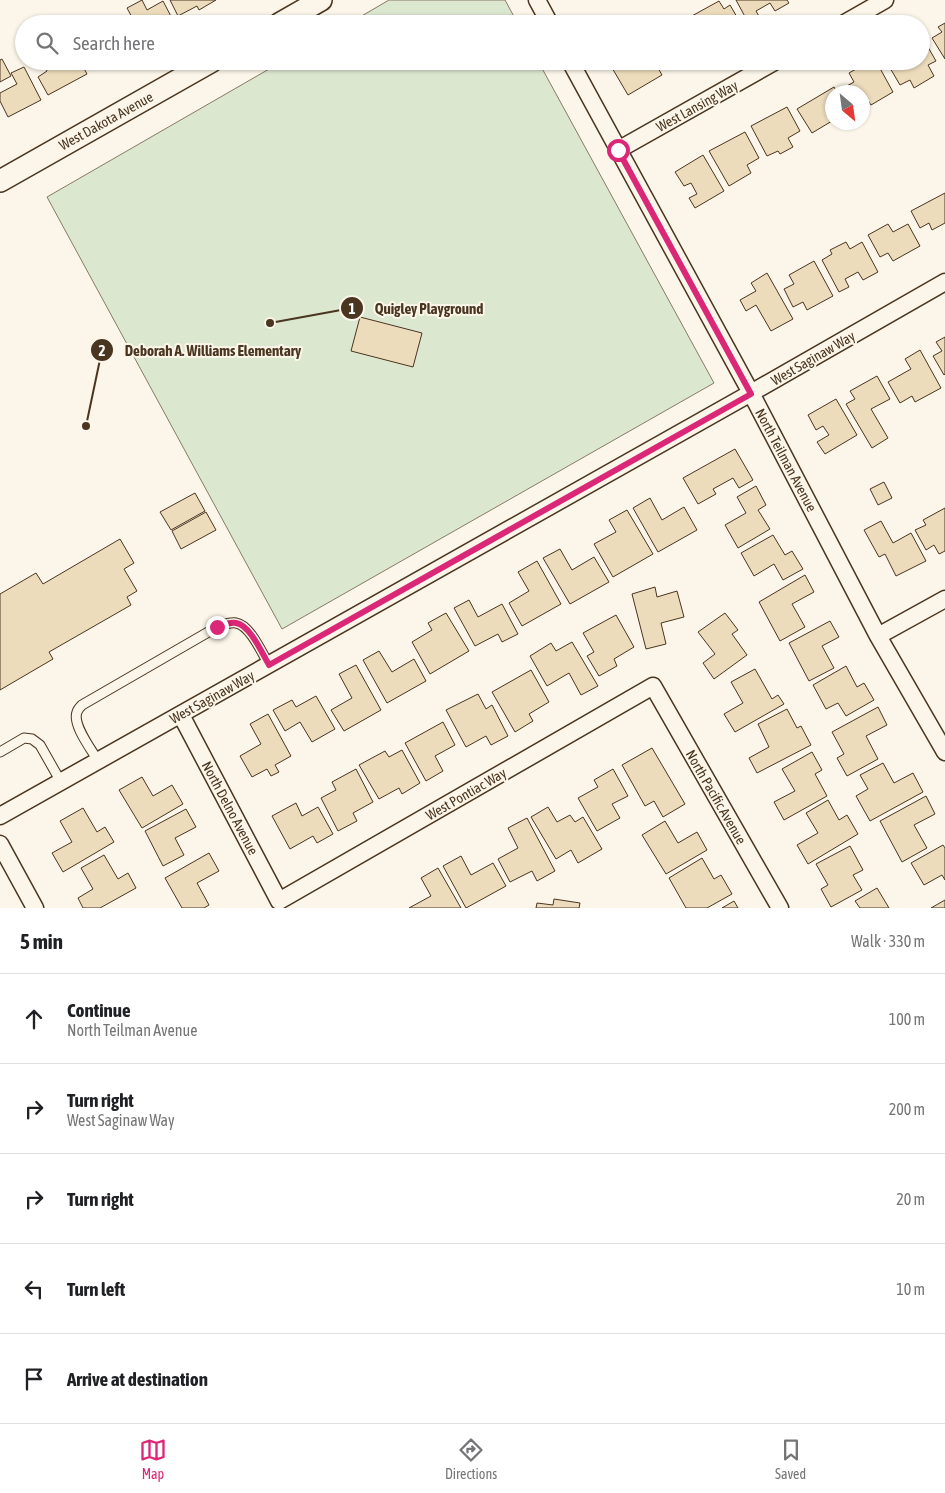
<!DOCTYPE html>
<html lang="en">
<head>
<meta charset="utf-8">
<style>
  body { margin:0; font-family:"Asap Condensed",sans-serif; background:#f2f2f2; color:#202124 }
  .compass { position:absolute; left:825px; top:85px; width:45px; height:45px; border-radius:50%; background:#fff; box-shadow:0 1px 4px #0004; rotate:151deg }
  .stop { position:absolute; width:15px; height:15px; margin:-11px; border:4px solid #db2777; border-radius:50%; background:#fff }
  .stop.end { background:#db2777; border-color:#fff; box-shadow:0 1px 5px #0008 }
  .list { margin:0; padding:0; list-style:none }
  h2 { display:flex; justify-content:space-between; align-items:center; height:65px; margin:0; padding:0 20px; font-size:21px }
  h2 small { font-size:16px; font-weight:400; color:#757577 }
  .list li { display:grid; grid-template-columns:32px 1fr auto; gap:15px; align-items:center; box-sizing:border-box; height:90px; padding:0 20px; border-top:1px solid #e0e0e0 }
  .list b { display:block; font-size:19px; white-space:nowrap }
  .list p { margin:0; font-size:16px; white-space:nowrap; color:#757577 }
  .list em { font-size:16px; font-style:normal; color:#757577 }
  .icon { flex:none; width:28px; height:28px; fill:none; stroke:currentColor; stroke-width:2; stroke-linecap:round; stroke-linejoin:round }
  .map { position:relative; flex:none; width:945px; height:908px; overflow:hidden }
  .search { position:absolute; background:#fff; box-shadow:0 1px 4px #0004; left:15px; right:15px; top:15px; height:55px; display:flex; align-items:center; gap:12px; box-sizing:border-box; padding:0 18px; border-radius:28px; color:#757577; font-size:19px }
  .sheet { height:515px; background:#fff }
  nav { display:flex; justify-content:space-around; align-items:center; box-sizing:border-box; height:70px; border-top:1px solid #e0e0e0; background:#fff; font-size:14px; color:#757577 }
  nav a { display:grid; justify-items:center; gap:2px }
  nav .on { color:#db2777 }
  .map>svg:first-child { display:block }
  .green { fill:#dce7d0; stroke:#887966 }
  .building { fill:#ecdcbc; stroke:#4a3520 }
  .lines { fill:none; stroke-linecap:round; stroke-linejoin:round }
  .service-casing { stroke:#4a3520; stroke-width:11 }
  .minor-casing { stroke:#4a3520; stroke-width:19 }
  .tertiary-casing { stroke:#4a3520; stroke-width:24 }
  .service { stroke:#fbf6e9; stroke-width:9 }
  .minor { stroke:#fbf6e9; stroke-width:16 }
  .tertiary { stroke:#fbf6e9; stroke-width:21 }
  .route { stroke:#db2777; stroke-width:6 }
  .labels { text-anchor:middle; stroke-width:4; stroke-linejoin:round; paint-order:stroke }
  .street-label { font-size:14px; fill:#4a3520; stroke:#fbf6e9 }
  .leader { fill:none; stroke:#4a3520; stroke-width:2 }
  .callout-dot { fill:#4a3520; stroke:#fbf6e9; stroke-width:2 }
  .mark-label { font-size:15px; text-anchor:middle; font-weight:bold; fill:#fff }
  .callout-label { font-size:15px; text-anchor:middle; font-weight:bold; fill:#4a3520; stroke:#fbf6e9; stroke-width:4; stroke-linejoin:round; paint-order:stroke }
</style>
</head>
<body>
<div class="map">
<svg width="945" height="908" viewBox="0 0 945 908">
  <rect width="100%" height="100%" fill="#fbf6e9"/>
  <path class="green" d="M389,0H505L518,24H348Z
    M283,61H538L714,383L282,629L47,197Z"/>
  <path class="building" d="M142,0L147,10L163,1L175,24H133L135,23L127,8Z
    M170,0H216L199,10L197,6L178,16Z
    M736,0H787L789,3L775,11L770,3L756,11L760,18L749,24Z
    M719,1L724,9L730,5L741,24H694L690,17Z
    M945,23V59L932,38L942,32L938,27Z
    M921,35L936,61L928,65L934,76L914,88L910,80L900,85L886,61H921Z
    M2,59L11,76L0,82V60Z
    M42,61H80L87,74L48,95L38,77L47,71Z
    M88,61H103L91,67Z
    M608,61H654L662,75L628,95Z
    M870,61H876L893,92L871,105L867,99L862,101V92H848L845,87L854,82L849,73Z
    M24,67L41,100L8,117L0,101V93L17,84L11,73Z
    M834,87L837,92H832V121L812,133L797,109Z
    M787,107L800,131L788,138L793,147L780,154L778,151L767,156L751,126Z
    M745,132L759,158L747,165L751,173L729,186L709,151Z
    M703,155L724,191L695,208L689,198L697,194L691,183L684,186L675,172Z
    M945,193V223L932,230L929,223L920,228L911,211Z
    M888,224L893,232L908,224L920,246L893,261L888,253L880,257L868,235Z
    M846,242L850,249L862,242L878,272L863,280L858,272L845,279L849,287L839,292L822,260L832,254L830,250Z
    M814,261L833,296L807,310L803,302L793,307L784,289L794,284L789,275Z
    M767,273L793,319L771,331L756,305L746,311L740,300L756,291L751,283Z
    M360,317L422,333L413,367L351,351Z
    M945,337V374L944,375L933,356L942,351L936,342Z
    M920,350L941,388L915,402L912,396L900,403L888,382L911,369L905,359Z
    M877,376L890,399L871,409L888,438L872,448L846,404L855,399L850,391Z
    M836,399L857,435L825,454L817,442L829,435L823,426L816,430L808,415Z
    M735,449L753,480L739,488L733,478L713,489L716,494L698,504L683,478Z
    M884,482L892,498L878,505L870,489Z
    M756,486L766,505L758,510L770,529L738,548L725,525L746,513L737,497Z
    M195,493L205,511L171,530L160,512Z
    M650,498L662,520L684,507L697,530L658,552L633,508Z
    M945,508V551L939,554L934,545L926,550L915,530L926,525L923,520Z
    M627,510L653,554L613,577L594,544L616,532L609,520Z
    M206,512L216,530L181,549L172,531Z
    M881,521L893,543L911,533L926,561L896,576L885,554L879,557L864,530Z
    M773,535L785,555L792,551L803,569L783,580L774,564L754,576L741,553Z
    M120,539L134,563L124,569L137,591L127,597L131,605L49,652L53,659L0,690V594L36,573L43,584Z
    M560,549L572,570L594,557L609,582L570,604L543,558Z
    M537,561L561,604L522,626L509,603L529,591L518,572Z
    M805,575L814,592L792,604L805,627L780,641L759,602Z
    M655,587L657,597L677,591L684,617L661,623L666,644L646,649L632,594Z
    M469,600L478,617L502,604L518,634L502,642L498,634L475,646L454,608Z
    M446,613L469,651L430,674L412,642L432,630L428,623Z
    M725,613L738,630L732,634L747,655L714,679L703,663L715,654L698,632Z
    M616,615L634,647L614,659L617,666L599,676L587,656L594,652L583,633Z
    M830,621L839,637L822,646L834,668L809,681L789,643Z
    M572,642L598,686L581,695L569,673L547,686L530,656L551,643L556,651Z
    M379,651L392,672L414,659L426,681L387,703L363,660Z
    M356,665L381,710L344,731L331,710L352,698L339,674Z
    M846,666L857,687L864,683L874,700L846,716L838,703L826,709L813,685Z
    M755,669L772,699L778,695L784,704L735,732L724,714L743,703L731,682Z
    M531,670L549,702L529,714L533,721L515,732L492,692Z
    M478,694L486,709L492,705L508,736L491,745L486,736L466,747L446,710Z
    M316,696L335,729L312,742L300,722L285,731L273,710L292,700L296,707Z
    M878,707L887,725L866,736L878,759L847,776L837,758L844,754L832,732Z
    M787,709L797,728L801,726L811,745L757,773L749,758L769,747L758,724Z
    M268,714L291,756L275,765L279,772L271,776L267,769L252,777L240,756L261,744L250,724Z
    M443,722L455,745L435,756L443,771L426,781L405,743Z
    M652,748L685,804L663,817L654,801L645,806L622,765Z
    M402,750L420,783L402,794L399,788L379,799L359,765L385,751L389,757Z
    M812,752L822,770L815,774L827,796L784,820L774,802L795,791L782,769Z
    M883,763L894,783L913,773L923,792L870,821L856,796L868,789L860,775Z
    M356,769L373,802L353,813L357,821L338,831L321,798L336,790L332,782Z
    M613,769L628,796L612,804L620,818L597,831L578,798L598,787L594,780Z
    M142,777L153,796L172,785L183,804L142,828L119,790Z
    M926,796L935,814L914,825L927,848L902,862L880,821Z
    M828,800L839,820L847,815L858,834L808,864L797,845L818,833L806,813Z
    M296,803L302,816L318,807L333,834L317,843L313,836L290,849L272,816Z
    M548,807L557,822L570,815L575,822L583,817L602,849L578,863L571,850L556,859L531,817Z
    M83,808L97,832L105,827L114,842L63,872L52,853L72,842L60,821Z
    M186,809L196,827L175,838L184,855L163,866L145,831Z
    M527,818L555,871L537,881L532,871L510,882L498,859L518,848L508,828Z
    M665,821L678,843L697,832L707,850L666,874L642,835Z
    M943,845L945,848V880L942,875L924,885L911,863Z
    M850,846L863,870L853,875L862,890L831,907L821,889L828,885L816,864Z
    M209,853L219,871L197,883L209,905L204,908H182L165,878Z
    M104,855L118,879L128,873L136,888L100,908H83L78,898L93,889L81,868Z
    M461,856L471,875L493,863L506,886L466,908L443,866Z
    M702,858L714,879L721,875L732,894L707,908H686L669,878Z
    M438,868L461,908H409L431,896L421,878Z
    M877,888L889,908H860L855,901Z
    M554,899L580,903L579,908H536L537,903L553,905Z
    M945,900V908H931Z
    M734,901L738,908H722Z"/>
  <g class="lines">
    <defs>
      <path id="service" d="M0,752L24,738L32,739L40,745L61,782
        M98,761C92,750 72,725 77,712C78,709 80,707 82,705L217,627C223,625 229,622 236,623C250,625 262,653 269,665"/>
      <path id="minor" d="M537,0L550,24
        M843,24L885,0
        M570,61L751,393L878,636L945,752
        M618,150L776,61
        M878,636L945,599
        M181,715L279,901L653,686L780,908
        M0,816L751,393L945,282
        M0,844L35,908"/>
      <path id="tertiary" d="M279,24L321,0
        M0,181L212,61"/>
    </defs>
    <use href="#service" class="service-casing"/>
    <use href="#minor" class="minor-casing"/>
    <use href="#tertiary" class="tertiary-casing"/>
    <use href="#service" class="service"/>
    <use href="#minor" class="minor"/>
    <use href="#tertiary" class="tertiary"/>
  </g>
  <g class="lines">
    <path class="route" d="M217,627C223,625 229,622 236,623C250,625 262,653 269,665L751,394L618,150"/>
  </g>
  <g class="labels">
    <g class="street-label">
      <text transform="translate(697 106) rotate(-29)" y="5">West Lansing Way</text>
      <text transform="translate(106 121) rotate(-29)" y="5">West Dakota Avenue</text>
      <text transform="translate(813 358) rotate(-30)" y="5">West Saginaw Way</text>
      <text transform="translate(786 460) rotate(62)" y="5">North Teilman Avenue</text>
      <text transform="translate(212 697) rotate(-29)" y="5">West Saginaw Way</text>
      <text transform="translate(466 794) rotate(-30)" y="5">West Pontiac Way</text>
      <text transform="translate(716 797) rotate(60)" y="5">North Pacific Avenue</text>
      <text transform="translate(230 808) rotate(62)" y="5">North Delno Avenue</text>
    </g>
  </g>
  <path class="leader" d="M270 323L352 308M86 426L102 350"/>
  <g class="callout-dot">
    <circle cx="270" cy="323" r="5"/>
    <circle cx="86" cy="426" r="5"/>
    <circle cx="352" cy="308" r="12"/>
    <circle cx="102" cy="350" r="12"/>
  </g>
  <g class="mark-label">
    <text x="352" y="314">1</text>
    <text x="102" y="356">2</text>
  </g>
  <g class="callout-label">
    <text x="429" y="314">Quigley Playground</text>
    <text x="213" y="356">Deborah A. Williams Elementary</text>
  </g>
</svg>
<svg class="compass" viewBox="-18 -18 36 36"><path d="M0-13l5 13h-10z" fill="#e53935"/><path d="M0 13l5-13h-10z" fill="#757577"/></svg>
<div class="stop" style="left:618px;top:150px"></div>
<div class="stop end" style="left:217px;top:627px"></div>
<div class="search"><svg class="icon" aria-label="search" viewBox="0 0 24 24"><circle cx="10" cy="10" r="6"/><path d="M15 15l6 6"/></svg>Search here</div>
</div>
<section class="sheet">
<h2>5 min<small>Walk · 330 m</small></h2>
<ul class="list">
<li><svg class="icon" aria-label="ahead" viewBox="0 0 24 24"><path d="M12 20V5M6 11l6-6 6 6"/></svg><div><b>Continue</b><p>North Teilman Avenue</p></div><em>100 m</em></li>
<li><svg class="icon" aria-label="right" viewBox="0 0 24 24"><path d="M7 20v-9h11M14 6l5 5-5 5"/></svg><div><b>Turn right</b><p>West Saginaw Way</p></div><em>200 m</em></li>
<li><svg class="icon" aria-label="right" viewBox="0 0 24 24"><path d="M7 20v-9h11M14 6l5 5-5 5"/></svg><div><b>Turn right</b></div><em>20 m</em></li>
<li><svg class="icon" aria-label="left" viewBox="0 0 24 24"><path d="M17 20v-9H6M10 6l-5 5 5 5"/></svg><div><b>Turn left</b></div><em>10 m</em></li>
<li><svg class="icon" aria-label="arrive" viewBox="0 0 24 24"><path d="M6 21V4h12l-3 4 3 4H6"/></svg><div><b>Arrive at destination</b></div></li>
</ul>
</section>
<nav>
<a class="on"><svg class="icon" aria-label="map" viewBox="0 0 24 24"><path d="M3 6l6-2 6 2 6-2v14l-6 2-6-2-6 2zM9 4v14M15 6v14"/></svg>Map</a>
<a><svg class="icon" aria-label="directions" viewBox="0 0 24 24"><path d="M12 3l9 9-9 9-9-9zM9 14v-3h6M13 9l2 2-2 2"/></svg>Directions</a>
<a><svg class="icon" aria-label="saved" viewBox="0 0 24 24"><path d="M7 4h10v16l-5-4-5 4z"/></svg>Saved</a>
</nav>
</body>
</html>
